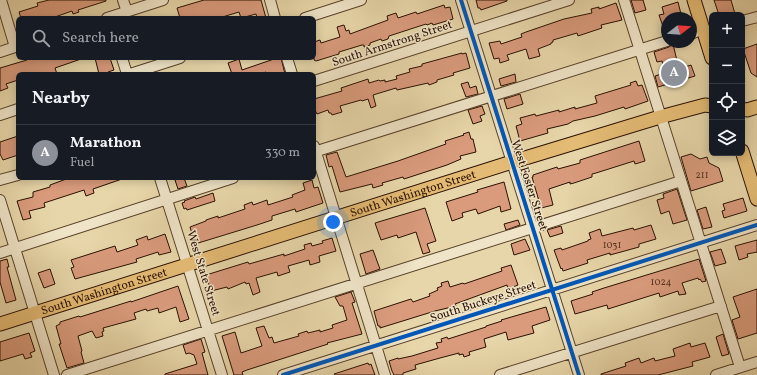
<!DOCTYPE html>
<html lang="en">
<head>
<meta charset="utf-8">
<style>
  body { margin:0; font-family:Vollkorn,serif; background:#242831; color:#f1f3f6 }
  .controls { position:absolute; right:12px; top:12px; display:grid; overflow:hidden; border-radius:6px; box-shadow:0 2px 10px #0003 }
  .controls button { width:36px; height:36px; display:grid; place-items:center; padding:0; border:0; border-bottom:1px solid #363941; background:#171b24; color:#f1f3f6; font:20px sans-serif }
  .compass { position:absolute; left:661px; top:12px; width:36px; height:36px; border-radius:50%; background:#171b24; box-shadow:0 2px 10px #0003; rotate:73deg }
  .you { position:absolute; left:333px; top:222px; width:14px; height:14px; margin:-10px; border:3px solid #fff; border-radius:50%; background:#1a73e8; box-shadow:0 0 0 6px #1a73e833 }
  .badge { display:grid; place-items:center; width:26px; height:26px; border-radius:50%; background:#8c9099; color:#fff; font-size:13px; font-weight:700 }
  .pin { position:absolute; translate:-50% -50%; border:2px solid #fff; box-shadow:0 1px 4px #0006 }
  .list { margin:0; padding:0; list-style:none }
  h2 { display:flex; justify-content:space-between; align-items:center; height:52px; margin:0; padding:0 16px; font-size:17px }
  h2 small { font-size:13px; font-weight:400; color:#9ea1a6 }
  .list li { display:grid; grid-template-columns:26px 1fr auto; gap:12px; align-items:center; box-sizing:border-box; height:56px; padding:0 16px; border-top:1px solid #363941 }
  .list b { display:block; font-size:15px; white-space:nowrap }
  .list p { margin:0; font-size:13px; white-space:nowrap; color:#9ea1a6 }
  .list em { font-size:13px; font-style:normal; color:#9ea1a6 }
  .icon { flex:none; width:22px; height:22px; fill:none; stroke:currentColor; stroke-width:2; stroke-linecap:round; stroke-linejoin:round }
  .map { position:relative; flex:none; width:757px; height:375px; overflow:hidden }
  .search { position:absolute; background:#171b24; box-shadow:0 2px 10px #0003; left:16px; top:16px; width:300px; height:44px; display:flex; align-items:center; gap:10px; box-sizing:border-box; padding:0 14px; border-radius:6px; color:#9ea1a6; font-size:15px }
  .panel { position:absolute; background:#171b24; box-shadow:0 2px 10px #0003; left:16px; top:72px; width:300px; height:108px; border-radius:6px }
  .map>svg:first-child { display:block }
  .building { fill:#d99b7c; stroke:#2a1000 }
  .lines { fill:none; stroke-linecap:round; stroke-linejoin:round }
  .minor-casing { stroke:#59422a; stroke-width:12 }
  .major-casing { stroke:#2a1000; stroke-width:15 }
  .minor { stroke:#efe4c7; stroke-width:10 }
  .major { stroke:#e4bb74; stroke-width:13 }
  .cycleway-casing { stroke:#efe4c7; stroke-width:6 }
  .cycleway { stroke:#0057b8; stroke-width:4 }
  .labels { text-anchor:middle; stroke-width:3; stroke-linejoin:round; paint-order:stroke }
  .number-label { font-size:10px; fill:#56331f }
  .street-label { font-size:12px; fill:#2a1000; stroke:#efe4c7 }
</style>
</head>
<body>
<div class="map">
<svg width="757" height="375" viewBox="0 0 757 375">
  <rect width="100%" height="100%" fill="#e7d6a9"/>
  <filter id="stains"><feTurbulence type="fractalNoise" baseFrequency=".005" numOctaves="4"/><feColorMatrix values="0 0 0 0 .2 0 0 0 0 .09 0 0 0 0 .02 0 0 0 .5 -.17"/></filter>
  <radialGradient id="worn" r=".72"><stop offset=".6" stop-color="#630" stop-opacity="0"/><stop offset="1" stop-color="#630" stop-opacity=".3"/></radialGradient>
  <path class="building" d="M49,0H106V1L78,10L79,12L73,14L72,11L52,18H21L19,12L38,6L37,3Z
    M204,0H261L266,18H257L256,14L241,18L239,12L219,18H180L177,8Z
    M476,0H507V1L481,10L480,8H478Z
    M631,0H643L646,10L635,13Z
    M714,0H731L735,14L731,15H719Z
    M678,2L681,14L679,15L680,18H667V35H666L659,15L664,14L662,7Z
    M616,3L622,20L601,25L602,28L578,36L577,33L553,40V42L551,43V44L538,49L540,56L529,59L526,49L507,55L509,60L500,63L499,58L494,59L489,43L500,41L501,44L522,37L521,34L526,32L564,19L592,13L591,9L599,7V9Z
    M444,5L445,8L450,7L453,19L433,25L432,23L427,25L426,24L389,36L388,39L382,41L381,39L370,43V45L364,47V45H362L339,52V54L329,57L316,61L314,60V42L320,40L321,43L340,37L337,27L344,25L346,31L349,30L350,34L388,20L387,16L396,13L398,18L416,12L417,14Z
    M673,44L679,69L691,65L695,76L658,87L655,76L665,73L662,61L657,62L654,52L669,47Z
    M757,44V77L751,73L743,49Z
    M462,53V54L466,53L470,68L453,73L454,75L437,80V82L429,85L428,83L397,90L396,88L373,95L376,106L371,108L368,99L362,101L361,100L340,106L342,112L332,115L331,113H329L328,110L317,114L315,110H314V99L342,91L341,88L368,79L369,83L379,80L380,81L385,80V82L397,79L396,76L410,72L409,69L422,66V64Z
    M26,58H81V59L55,68L57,74H18V80L6,84L8,88L0,91V68L27,60Z
    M95,58H110L114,70L108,72V74H99Z
    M277,58H281L285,74H267L266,72L260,74H232L228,63L239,59L242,70Z
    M515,74L516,82L501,86L499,79Z
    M636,81L638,86L642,85L648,101L625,109L624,107L595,116L573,121L568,124L547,129L548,133L520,141L516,126L522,124L520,118L535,114L536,116L559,110V112L575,107V109L597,103L595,96L631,85L630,83Z
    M468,82L470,88L476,86L478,94L466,97L461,84Z
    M520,94L523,104L507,109L504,99Z
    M482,106L485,114L480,116L482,121L473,124L468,110Z
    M469,132L471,139H473L476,152L460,156L461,159L447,165L404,179L403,177L382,183L383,185L373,188L372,184L340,192L332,166L329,167L326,155L337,152L346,177L398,161L446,144L445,141L464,135L463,134Z
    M18,136V155L3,160L0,154V142Z
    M639,141L645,161L635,164L634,161L596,173L592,174V177L574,183L570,184V182L549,189L553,205L541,208L532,177H533V175L557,167L558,169L580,163V160Z
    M691,154L700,159L707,157L709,163L719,168L723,181L691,191L681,157Z
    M69,178H121L122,179L93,189L94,193L86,196L84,190L44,203L45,207L29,211L31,218L23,220L17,201L33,197V192L50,187V185Z
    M180,178H184L187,186L178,189L175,180Z
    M312,180L314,188L318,187L323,203L296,212L295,209L272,216V220L257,225L195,244L190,227L206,221V220L218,216V218L245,209L244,205L252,202L253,205L267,200L268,205L293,197L292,195L305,190L303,183Z
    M504,182L511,209L501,212L500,206L478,214L476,209L462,213L463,217L452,221L446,202L478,192L477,190Z
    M677,189L687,220L673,224L669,211L661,214L657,200L664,198L663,194Z
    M213,193L215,201L187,210L186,208L184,209L182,203L185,202L184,201L195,197L196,199Z
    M743,198L747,211L724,218L722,211L725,210L723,204Z
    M706,207L712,227L703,229L697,210Z
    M425,208L436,241L427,244L430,252L423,254L416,232L398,238L397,235L381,240L375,223Z
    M518,220L520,225L506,230L504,224Z
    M651,225L656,239L639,244V247L610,255V253L587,260L588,263L563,271L562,268L561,269L554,250L561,248L562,250L588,241V240L591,239L589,233L600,229L602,236L633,228L634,230Z
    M561,226L563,233L550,237L547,230Z
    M165,234L171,252L159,255L158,252L136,259L137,262L75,279L71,268L74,267L71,260L115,246L117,252L138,245L136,240L147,236L148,240Z
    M332,238L336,251L319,256L320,262L310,265L309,260L288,266L290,272L278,276L277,272L256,278L260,292L253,295L249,283L246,284L245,282L228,289L227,287L211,291L206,275L248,262L249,264L284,254V256L305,249L304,245L311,243L312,246L323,243L322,241Z
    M525,239L530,250L514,255L511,244Z
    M757,240V252L747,254L748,257L739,260L735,246Z
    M721,249L726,263L715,266L710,252Z
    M373,250L380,269L366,274L360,254Z
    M7,259L9,267H7L16,300L6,303L0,282V261Z
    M699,259L706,281L702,282L700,279L699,280L698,278L682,283L686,294L679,295L678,291L660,297L659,293L608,309L607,305L575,314L571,301L593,294L592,292L604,288Z
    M511,265L518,285L508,289L507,285L455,304L456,306L435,311L380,328V326H378L374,311L411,299L413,302L430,296L429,294L438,290L437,288L442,286L441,283L448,281L450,287L463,283L464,284L502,271L501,268Z
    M50,269L55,284L44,288L38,273Z
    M178,286L189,319L180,322L176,307L159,313L158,308L147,311L146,309L134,313L136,319L103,328L104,331L102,332L103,336L96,338L92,331L78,336L82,351L81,352L84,363L67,368L59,344H61L56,326L60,324V322L79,316L80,317L131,301V302Z
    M757,289V333L738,339L732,320L740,317L733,297Z
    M351,292L355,302L352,303L362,334L327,343L328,344L247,370L242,372L243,375H234L222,336L235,332L241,353L262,346L256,328L264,326L269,338L272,337L274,343L299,336L298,334L307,331L308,333L320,330V332L333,328L332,325L347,320L343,306H340L335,297Z
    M546,307L550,320L532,326L534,333L508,340L506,332L484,339L486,347L469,352L470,355L464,357L463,354L459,355V353L440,358L415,365L416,369L403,373V375H394L392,371L389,361L398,358V359L412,356L438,348L436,343L442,342L441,339L447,337L448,339L486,327V326L502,321L501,320Z
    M29,333L35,351L30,353L32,357L25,359L23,354L0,361V342Z
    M723,334L729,354L722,356L716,337Z
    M201,339L205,352L202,353L208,375H165V374L197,364L194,355L189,353L186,354L183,345Z
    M690,343L691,347L705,343L710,357L692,362L693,366L658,375H601V374L626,366L625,363L639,358L641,363L654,358L655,361L675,356L673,349Z
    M368,363L369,365L371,364L375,375H335L334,374Z"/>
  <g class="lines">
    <defs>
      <path id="minor" d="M1,0L15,47
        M123,0L127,12
        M270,0L275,18
        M461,0L579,375
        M624,0L740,367
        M107,18L163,0
        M305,18L361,0
        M742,21L757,17
        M691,34L703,29
        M0,52L18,46
        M122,58L127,74
        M287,58L292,74
        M130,74L180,58
        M314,81L569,0
        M0,115L18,109
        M314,146L385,375
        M314,152L667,41
        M160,178L222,375
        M0,180L18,175
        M0,200L54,375
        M0,253L233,178
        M67,375L681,181
        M283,375L757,225
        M500,375L721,306
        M716,375L757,362"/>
      <g id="major">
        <path d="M694,0L712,58"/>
        <path d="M742,109L747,110L757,107"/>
        <path d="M742,151L757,199"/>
        <path id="s1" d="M0,324L512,162L660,117L705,105L712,106"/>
      </g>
    </defs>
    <use href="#minor" class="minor-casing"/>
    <use href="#major" class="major-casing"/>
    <use href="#minor" class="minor"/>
    <use href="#major" class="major"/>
    <defs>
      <path id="cycleway" d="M461,0L579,375
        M283,375L757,225"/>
    </defs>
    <use href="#cycleway" class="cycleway-casing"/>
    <use href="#cycleway" class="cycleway"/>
  </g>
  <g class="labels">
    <g class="number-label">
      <text x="702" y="178">211</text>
      <text x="612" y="248">1031</text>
      <text x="661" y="285">1024</text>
    </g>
    <g class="street-label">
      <text transform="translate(392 43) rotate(-18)" y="4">South Armstrong Street</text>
      <text transform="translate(530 185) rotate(72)" y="4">West Foster Street</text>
      <text dy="4" stroke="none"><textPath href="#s1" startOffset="433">South Washington Street</textPath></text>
      <text transform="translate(204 273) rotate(73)" y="4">West State Street</text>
      <text dy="4" stroke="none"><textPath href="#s1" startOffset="109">South Washington Street</textPath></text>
      <text transform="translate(483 301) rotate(-18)" y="4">South Buckeye Street</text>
    </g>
  </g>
  <rect width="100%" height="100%" filter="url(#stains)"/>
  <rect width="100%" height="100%" fill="url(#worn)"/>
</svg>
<div class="controls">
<button>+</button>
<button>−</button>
<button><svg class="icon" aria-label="locate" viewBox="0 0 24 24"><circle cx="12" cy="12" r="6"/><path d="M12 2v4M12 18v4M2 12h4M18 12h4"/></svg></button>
<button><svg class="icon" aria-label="layers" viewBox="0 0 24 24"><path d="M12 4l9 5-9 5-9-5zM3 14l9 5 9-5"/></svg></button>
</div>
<svg class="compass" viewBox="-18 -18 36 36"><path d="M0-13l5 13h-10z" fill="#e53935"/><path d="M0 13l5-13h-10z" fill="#9ea1a6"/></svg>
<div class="you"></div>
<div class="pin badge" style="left:674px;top:73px">A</div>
<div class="search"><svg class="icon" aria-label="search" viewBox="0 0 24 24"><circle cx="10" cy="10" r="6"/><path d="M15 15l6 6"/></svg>Search here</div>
<section class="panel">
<h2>Nearby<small></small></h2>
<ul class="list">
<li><span class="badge">A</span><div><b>Marathon</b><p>Fuel</p></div><em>330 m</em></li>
</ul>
</section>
</div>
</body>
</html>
